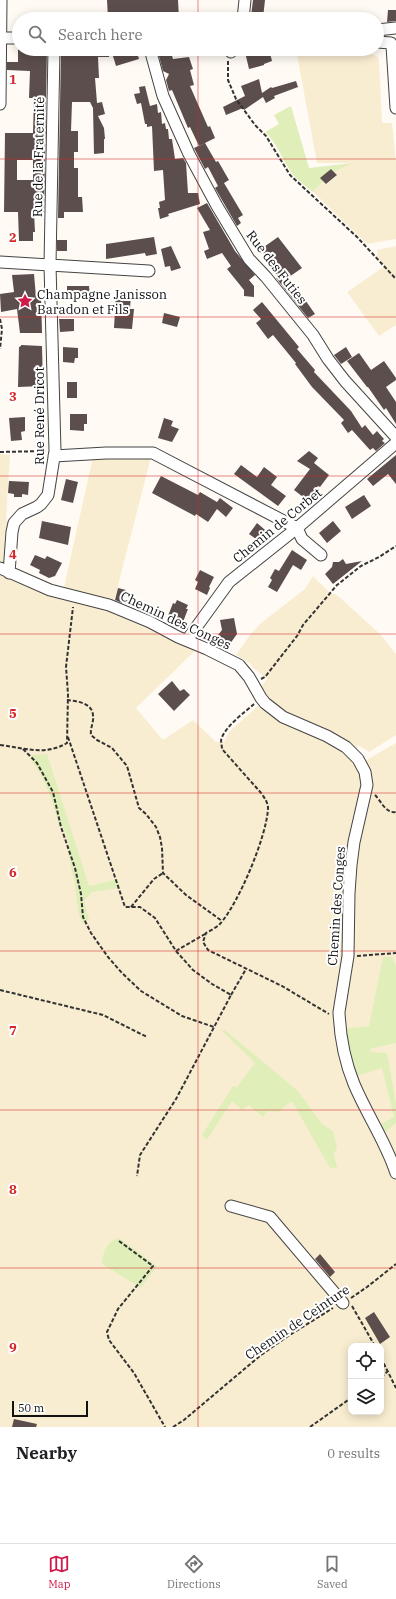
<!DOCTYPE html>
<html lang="en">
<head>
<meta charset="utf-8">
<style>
  body { margin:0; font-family:"IBM Plex Serif",serif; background:#f6f6f6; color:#202124 }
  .controls { position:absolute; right:12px; bottom:12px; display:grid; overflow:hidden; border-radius:8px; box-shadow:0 2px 10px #0003 }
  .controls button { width:36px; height:36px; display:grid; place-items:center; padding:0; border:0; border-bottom:1px solid #e0e0e0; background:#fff; color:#202124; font:20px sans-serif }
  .scale { position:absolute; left:12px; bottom:10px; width:76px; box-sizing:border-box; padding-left:4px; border:2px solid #111; border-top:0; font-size:11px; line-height:14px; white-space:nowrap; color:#111; -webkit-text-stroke:3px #fff; paint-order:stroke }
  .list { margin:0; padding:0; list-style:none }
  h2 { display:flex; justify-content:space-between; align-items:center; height:52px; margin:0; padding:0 16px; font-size:17px }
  h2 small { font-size:13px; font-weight:400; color:#757577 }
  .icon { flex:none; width:22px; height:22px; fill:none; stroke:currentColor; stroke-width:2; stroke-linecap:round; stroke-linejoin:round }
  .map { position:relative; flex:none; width:396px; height:1427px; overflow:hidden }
  .search { position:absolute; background:#fff; box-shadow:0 2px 10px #0003; left:12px; right:12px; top:12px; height:44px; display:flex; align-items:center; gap:10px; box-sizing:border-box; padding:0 14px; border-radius:22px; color:#757577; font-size:15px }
  .sheet { height:116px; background:#fff }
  nav { display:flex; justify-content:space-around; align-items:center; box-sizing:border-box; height:56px; border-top:1px solid #e0e0e0; background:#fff; font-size:11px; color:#757577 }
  nav a { display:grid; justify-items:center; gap:2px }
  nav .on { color:#d01a4a }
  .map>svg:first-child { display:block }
  .farmland { fill:#f9edd1; fill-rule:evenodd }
  .green { fill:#e0eeb9 }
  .building { fill:#5b4e4c; fill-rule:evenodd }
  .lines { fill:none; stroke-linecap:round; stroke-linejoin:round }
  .minor-casing { stroke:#444; stroke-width:13 }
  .path { stroke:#333; stroke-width:2; stroke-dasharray:4 2; stroke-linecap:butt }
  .minor { stroke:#fff; stroke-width:11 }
  .grid { fill:none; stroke:#d62828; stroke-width:1; stroke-opacity:0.55 }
  .labels { text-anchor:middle; stroke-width:4; stroke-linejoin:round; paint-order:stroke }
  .street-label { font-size:13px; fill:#111; stroke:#fff }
  .poi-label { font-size:13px; fill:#111; stroke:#fff; text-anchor:start }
  .grid-label { font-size:13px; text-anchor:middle; font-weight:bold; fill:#d62828; stroke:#fff; stroke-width:4; stroke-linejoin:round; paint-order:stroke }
</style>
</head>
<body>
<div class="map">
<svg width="396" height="1427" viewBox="0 0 396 1427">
  <rect width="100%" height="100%" fill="#fffbf4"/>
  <path class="farmland" d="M296,49L372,54L379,58L382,123H392L396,163V239L367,244L313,192L323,181L326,185L337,176L334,172L351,163H317Z
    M396,246V325L379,336L347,292L385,266L377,257V250Z
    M0,454L10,455L6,520L9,523L7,561L1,573L32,588L62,596L93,457H151L111,613L198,648L136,708L163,740L193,720L216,742H224L229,732L268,697L261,687L267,679L252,667L251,664L236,655L250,635L261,623L305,589L313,576L331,594H336L381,635L396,654V735L369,752L358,745L356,751L363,762L396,743V1427H0ZM351,1346H381V1412H351Z"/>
  <path class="green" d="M291,106L309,168L352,163L334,172L331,169L321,178L323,181L313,192C305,186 297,180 291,172C282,159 277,143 265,132L279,124L274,115Z
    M47,754L89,886L118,879L120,888L92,892L84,901L89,919L83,924L79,915L74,880L67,849L70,846L63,826H59C53,802 46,779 30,759L32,755Z
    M383,957H392L396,966V1043L370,1049L371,1052L387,1053L396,1104V1123L384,1133L379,1125L394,1117L382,1068L356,1076L349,1056L345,1029L369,1026Z
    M225,1030L298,1091L322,1124L333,1131L337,1147L334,1154L337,1168H330L292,1101L278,1112L267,1111L263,1117L249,1105L242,1110L232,1101L207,1140L202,1135L233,1086L237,1087L255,1063L222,1031Z
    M119,1238L157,1266L141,1288L102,1264C103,1251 106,1242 119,1238Z"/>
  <path class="building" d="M107,0H178L179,19H108Z
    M253,0H265L263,18L251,16Z
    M388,10H396V21L387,22Z
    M18,49H47L44,212H34L35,232H33V241H19L18,212H4L5,133H33L34,98H29L30,71L7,70V62H18ZM17,160H33V180H17Z
    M61,49H109V57H98L99,78H95L97,103L102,102L105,114L98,116L104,128L105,139H104V153L94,154L93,108L90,102H72L71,131H78V152H74V168H78V197H82L83,212H64V218H58Z
    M126,49H136L139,59L116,66L112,53Z
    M157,49H170L173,59L189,57L193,69L190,70L194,85L190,86L208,127L210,126L215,138L199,146L190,127L188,128L172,90L169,91L166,80L169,74L163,71Z
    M255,49H269L272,61L264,64V65L249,69L245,52Z
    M259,79L262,93L271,87L272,88L296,81L298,87L274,96L275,98L266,103L263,97L244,110L243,108L226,115L223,107L245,96L241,86Z
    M145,86L150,106L157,104L158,113L161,112L162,124L165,123L166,129H168L169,139H172L175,159L183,158L186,163L188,193H198L200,204L168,214L169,216L160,219L158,208H160L159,202L165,200L163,170L154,171L152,126L147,127V124H145L141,103L137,104L134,94L140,93L139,87Z
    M205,143L216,162L218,161L229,180L224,183L243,215L238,218L241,223L237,226L215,188L218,186L208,167L205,169L194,148Z
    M331,169L337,175L326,184L320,178Z
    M207,203L235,251L255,275L249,280L254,286V297L244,296V290L227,269L231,266L222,253L207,259L204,251L209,249L203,232L210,230L197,208Z
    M154,237L157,254L146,256L145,253L106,259V244Z
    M278,237L302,268L289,277L315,314L308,318L276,278L278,277L261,249Z
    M57,240H67V251H57Z
    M171,246L181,268L171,271L170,266L165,267L161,249Z
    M34,274L36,297H41L42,333H20L17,309L1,312L0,294L14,292L12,275Z
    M67,286H89L90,298L67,299Z
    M116,292L131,294L130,309H134L132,329L114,328Z
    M262,302L299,347L297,349L315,370L314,372L351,411L362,428L365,425L373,435L377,431L384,439L382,441L385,443L376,451L373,448L370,450L352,430L348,433L341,423L344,420L312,387L295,364L296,363L273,335L268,339L256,323L261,319L253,310Z
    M164,313L180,317L177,327L162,323Z
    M59,319H74V331L60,332Z
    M21,345L42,346L43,386L18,387L19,347L21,346Z
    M63,347L78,348V358H75L74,363L63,362Z
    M346,347L352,357L341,364L334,355Z
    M359,353L371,370L384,361L396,378V380L386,387L396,402V424L386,408L384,410L368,387H367L347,361Z
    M67,382H77V398H67Z
    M70,414H87V424H84V431L70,430Z
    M25,417V431L21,432L22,440L11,441L9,418Z
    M164,418L173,421L171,426L179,429L172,442L158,438Z
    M309,451L318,458L314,463L329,475L320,487L318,486L307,500L294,490L310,469L297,461Z
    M396,455V484L388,474L373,486L367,479Z
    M241,465L257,477L264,467L277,477L271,485L286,496L278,506L234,474Z
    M161,476L198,495L200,492L217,502L220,498L233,508L226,517L217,509L208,522L196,514L195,516L152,493Z
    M66,479L78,482L73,503L61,500Z
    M9,481L29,482L28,495L22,494V497H14V494L8,493Z
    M364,495L371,506L352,519L345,507Z
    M42,521L71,527L68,545L39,538Z
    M333,521L341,531L327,543L319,533Z
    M257,523L271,535L263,544L249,534Z
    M292,550L307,560L301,570L293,565L277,592L268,587L272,580L270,578L275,569L279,571Z
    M35,555L45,559L47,556L62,563L55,576L49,578L39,573L40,570L30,565Z
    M343,559L346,564L362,561L333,584L325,574L332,567L333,562H339Z
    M200,570L214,577L209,587L210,588L207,595L195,589L198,582L195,580Z
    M118,588L126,590L122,603L115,600Z
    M177,600L188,605L186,609H188L183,622L168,616L173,603L175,604Z
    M234,618L237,634L227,648L215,639L222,630L220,620Z
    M172,681L180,691L184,689L190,695L174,711L158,694Z
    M320,1254L335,1272L330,1277L315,1259Z
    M374,1312L390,1337L380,1344L365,1318Z
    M14,1419L37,1424L36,1427H12Z"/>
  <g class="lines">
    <defs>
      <path id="minor" d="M243,19L245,0
        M377,30L396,28
        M1,38H19
        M377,42L391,43L392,46L396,108
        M150,49L163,96L189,154L217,206L249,259L266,277L313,335L328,359L345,381L396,437
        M231,52L232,49
        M0,104L1,0
        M0,262L149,271
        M54,456L106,453H153L297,528L302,539L321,555
        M0,568L50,590L109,605L150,622L178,637L207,649L239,665L249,677L261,698L265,703L283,717L327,736L346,747L358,759L365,772L367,785L354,842L351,865L349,893L348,956L339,1012C340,1036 345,1062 354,1084C367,1115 386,1142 396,1173
        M9,573L12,532L14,523L22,514L37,507L41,504L48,495L55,451L50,265L54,49
        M187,640L229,582L297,528L396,443
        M231,1206L270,1217L343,1303"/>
    </defs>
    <use href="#minor" class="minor-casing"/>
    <path class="path" d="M358,49H366
      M228,61V80L236,99L255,125L266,136L290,175L357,237L396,279
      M0,319L2,329L0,349
      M0,452L46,451
      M261,679L265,677L297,636L303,625L337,585L361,566L379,557L396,546
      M67,700C77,701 93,703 93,716C94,722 90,728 91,735L97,740L112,748L127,766L139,808L146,814L156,827L160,837L162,848L163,873L186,895L222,921
      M254,704C244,713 228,724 222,737C220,741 222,745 222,749L262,794C265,799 268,803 268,808C267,836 238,905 219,925C215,928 210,931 206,933L203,942L208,950L282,986L329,1014
      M68,737L125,907H140L155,918L176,951L193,970L212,984L231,995L176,1099L140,1155L137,1176
      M0,745C24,748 45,756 67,743L68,694L66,667L73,607
      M23,749L37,763L53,792L61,827L75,868L81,894L83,917L91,933L108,957L122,973L141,991L182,1016L214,1027
      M375,795C381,801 386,814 396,812
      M131,907L154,879L163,873
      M176,951L205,934
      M357,956L396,953
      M0,990L103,1015L147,1037
      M231,995L246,969
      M119,1241L153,1266L118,1309L107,1332L109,1340L134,1373L165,1427
      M351,1298L367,1287L396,1264
      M352,1306L375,1346
      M381,1358L396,1388
      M381,1377L387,1372
      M173,1427L184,1420L261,1355L288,1336L333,1308
      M310,1427L351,1398"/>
    <use href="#minor" class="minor"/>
  </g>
  <path class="grid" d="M198,0V19M198,49V1427M0,159H396M0,317H396M0,476H396M0,634H396M0,793H396M0,951H396M0,1110H396M0,1268H396"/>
  <defs>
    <symbol id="sight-bare" viewBox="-9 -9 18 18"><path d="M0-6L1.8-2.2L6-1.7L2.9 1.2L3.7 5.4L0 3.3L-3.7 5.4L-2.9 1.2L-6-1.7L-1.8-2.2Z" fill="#d01a4a" stroke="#fff" stroke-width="2.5" paint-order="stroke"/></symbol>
  </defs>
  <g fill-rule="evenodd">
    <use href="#sight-bare" x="14" y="290" width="22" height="22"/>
  </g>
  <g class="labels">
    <g class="street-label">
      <text transform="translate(38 157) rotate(-89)" y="5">Rue de la Fraternité</text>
      <text transform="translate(277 267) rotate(52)" y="5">Rue des Futies</text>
      <text transform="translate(39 416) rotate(-90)" y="5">Rue René Dricot</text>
      <text transform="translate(277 525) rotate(-39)" y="5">Chemin de Corbet</text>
      <text transform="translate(176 620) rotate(25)" y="5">Chemin des Conges</text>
      <text transform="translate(336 906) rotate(-86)" y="5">Chemin des Conges</text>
      <text transform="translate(297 1322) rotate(-34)" y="5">Chemin de Ceinture</text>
    </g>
    <g class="poi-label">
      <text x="37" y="299">Champagne Janisson<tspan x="37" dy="15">Baradon et Fils</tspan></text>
    </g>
  </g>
  <g class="grid-label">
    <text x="13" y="84">1</text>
    <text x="13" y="242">2</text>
    <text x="13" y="401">3</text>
    <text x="13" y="559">4</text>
    <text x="13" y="718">5</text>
    <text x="13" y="877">6</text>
    <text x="13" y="1035">7</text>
    <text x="13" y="1194">8</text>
    <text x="13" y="1352">9</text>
  </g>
</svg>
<div class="controls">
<button><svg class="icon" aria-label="locate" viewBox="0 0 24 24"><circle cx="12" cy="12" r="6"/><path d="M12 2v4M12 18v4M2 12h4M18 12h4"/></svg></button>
<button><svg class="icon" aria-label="layers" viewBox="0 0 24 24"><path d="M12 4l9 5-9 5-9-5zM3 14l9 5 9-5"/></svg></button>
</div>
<div class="scale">50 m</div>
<div class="search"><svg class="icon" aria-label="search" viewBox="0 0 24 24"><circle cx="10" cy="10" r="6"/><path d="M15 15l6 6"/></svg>Search here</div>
</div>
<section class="sheet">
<h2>Nearby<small>0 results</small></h2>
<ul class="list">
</ul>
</section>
<nav>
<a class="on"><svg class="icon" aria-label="map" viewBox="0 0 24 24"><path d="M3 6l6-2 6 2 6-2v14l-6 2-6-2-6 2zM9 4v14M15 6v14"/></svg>Map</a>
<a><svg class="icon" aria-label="directions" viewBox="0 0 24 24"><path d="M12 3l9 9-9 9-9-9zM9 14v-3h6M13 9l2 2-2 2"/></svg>Directions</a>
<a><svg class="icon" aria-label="saved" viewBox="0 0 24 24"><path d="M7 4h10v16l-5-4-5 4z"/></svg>Saved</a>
</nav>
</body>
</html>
